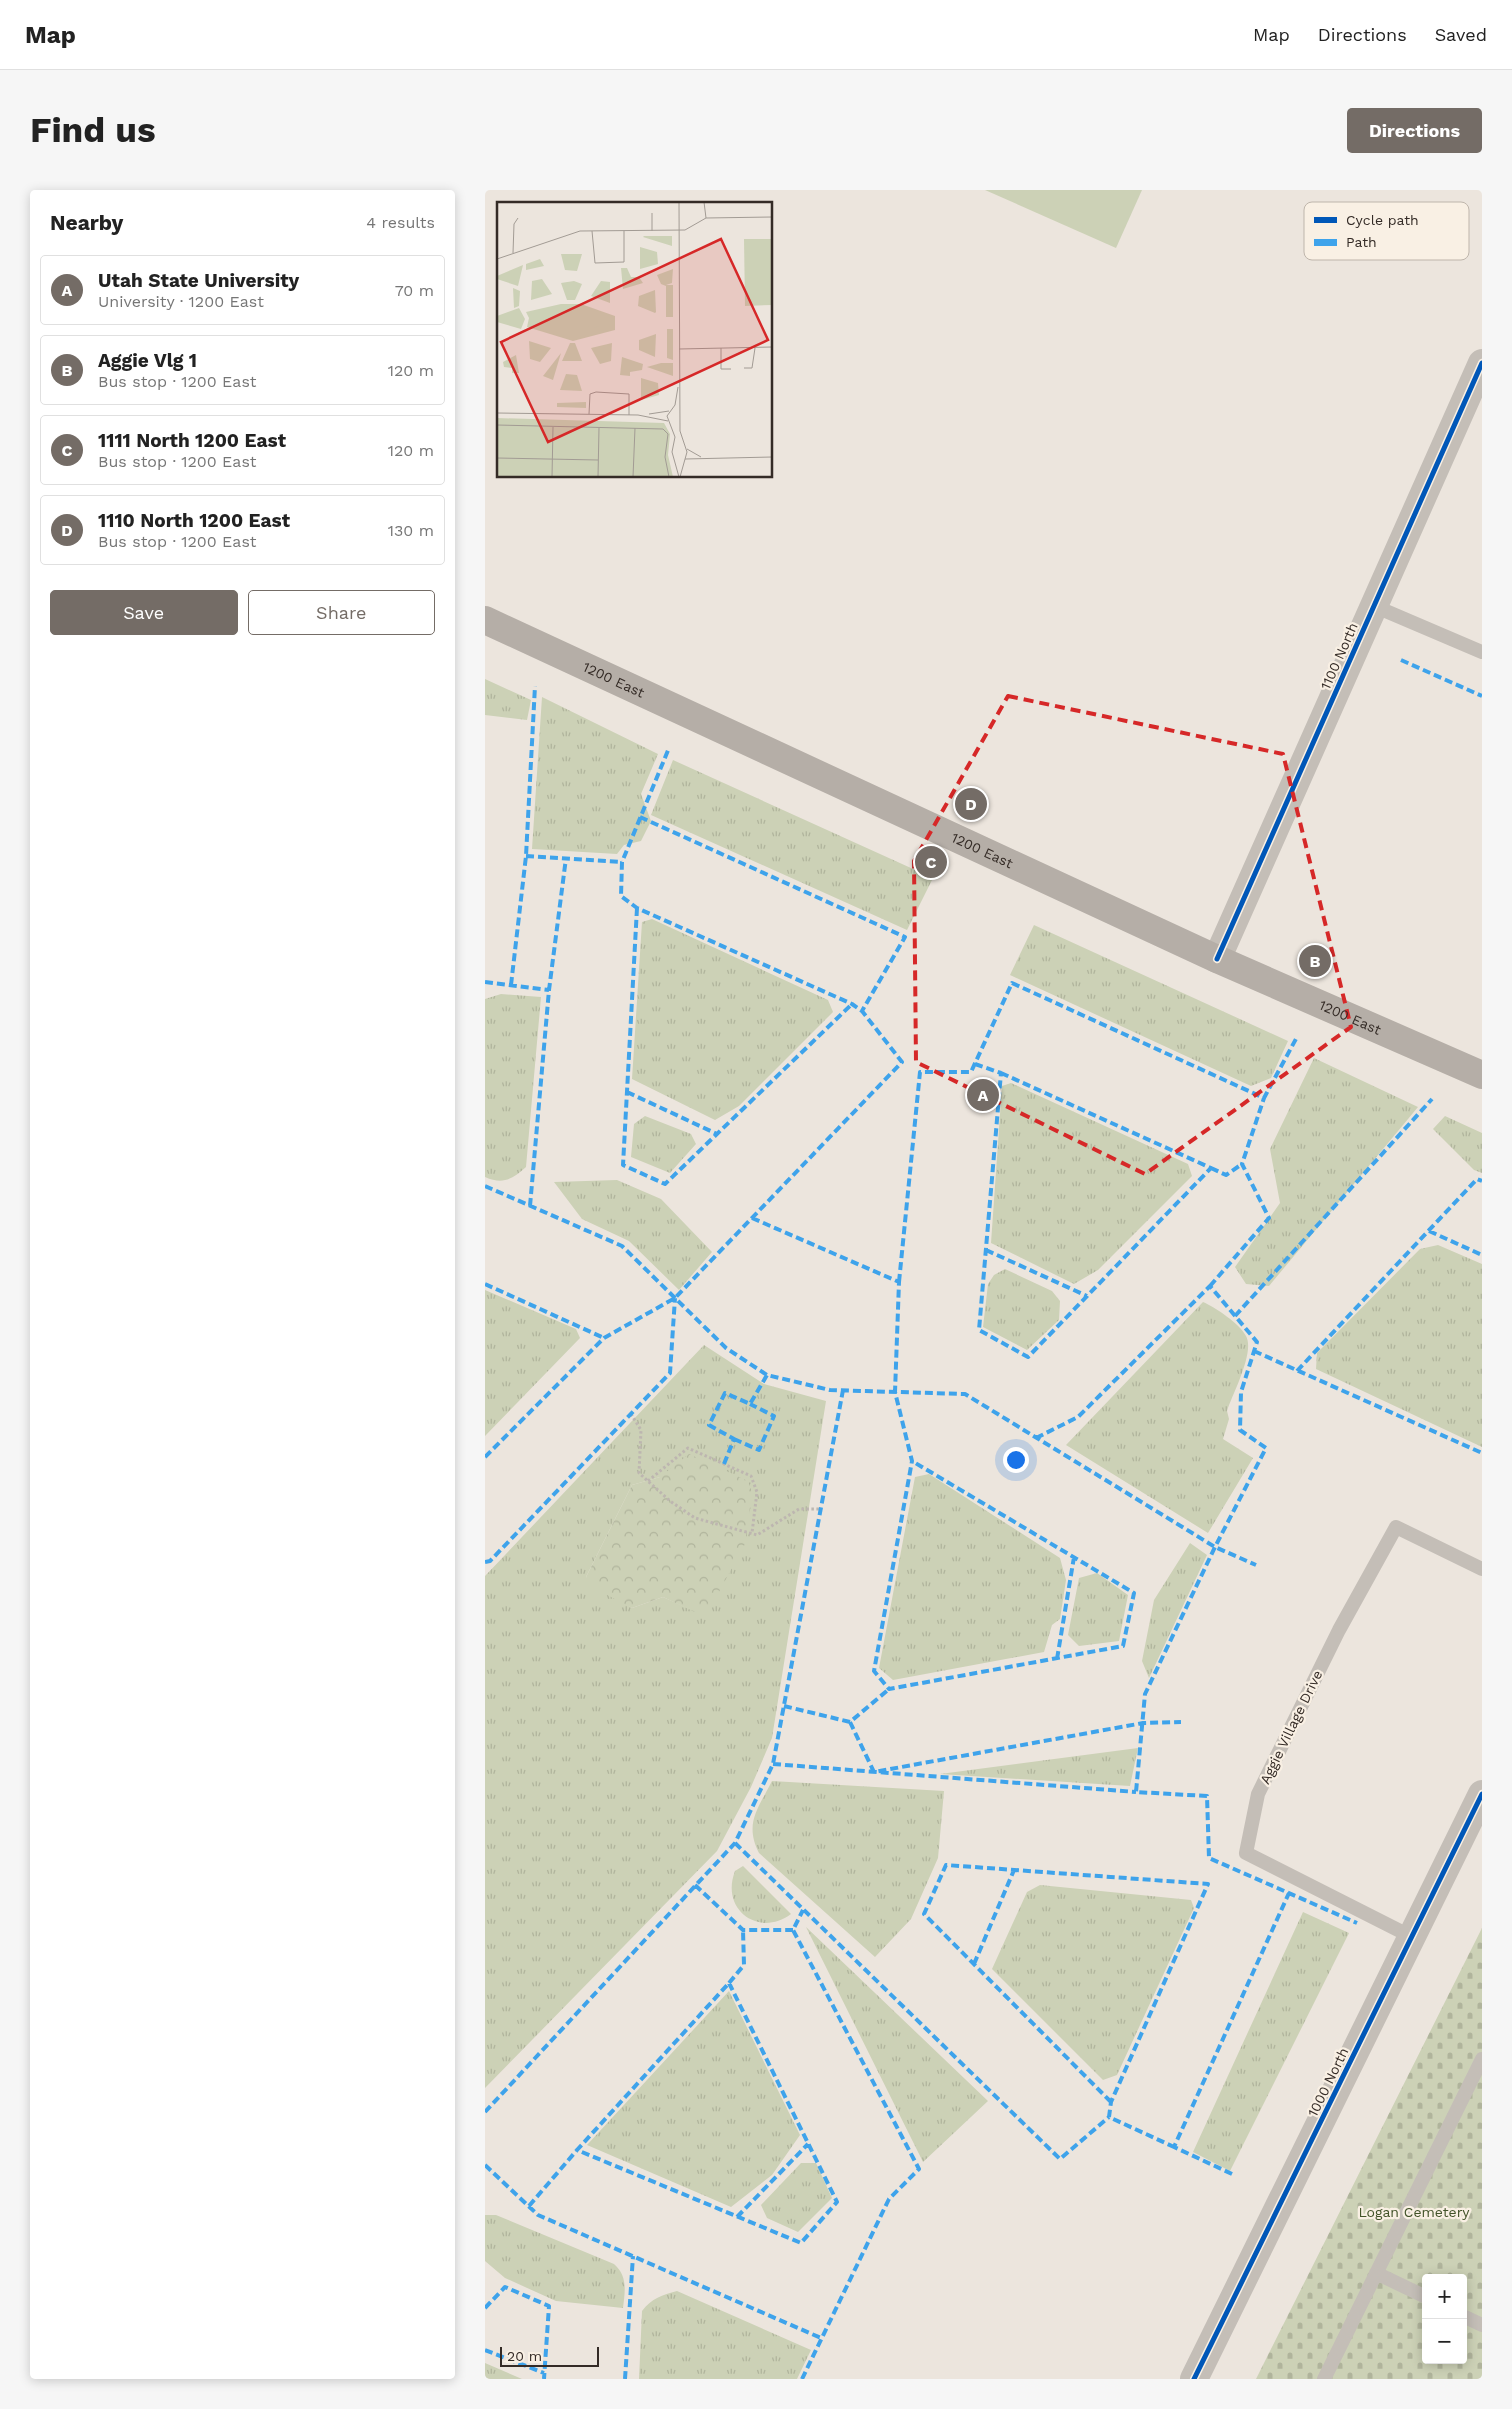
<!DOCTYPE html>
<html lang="en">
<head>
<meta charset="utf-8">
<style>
  body { margin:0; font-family:"Work Sans",sans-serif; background:#f6f6f6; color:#222 }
  .controls { position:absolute; right:15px; bottom:15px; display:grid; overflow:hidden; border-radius:5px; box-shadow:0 2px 12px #0003 }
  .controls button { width:45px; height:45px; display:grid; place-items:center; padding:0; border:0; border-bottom:1px solid #e0e0e0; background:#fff; color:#222; font:25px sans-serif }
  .scale { position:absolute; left:15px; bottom:12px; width:99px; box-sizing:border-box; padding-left:5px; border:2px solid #342b26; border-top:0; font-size:14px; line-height:18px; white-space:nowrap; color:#342b26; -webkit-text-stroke:4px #f9f0e4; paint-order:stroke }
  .you { position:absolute; left:530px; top:1269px; width:18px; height:18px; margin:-12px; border:4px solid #fff; border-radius:50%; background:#1a73e8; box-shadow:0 0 0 8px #1a73e833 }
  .badge { display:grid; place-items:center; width:32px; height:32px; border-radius:50%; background:#746c66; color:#fff; font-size:16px; font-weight:700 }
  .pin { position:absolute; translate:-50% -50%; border:2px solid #fff; box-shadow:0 1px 5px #0006 }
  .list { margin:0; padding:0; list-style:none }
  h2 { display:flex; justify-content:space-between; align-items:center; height:65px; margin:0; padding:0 20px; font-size:21px }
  h2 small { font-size:16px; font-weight:400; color:#767676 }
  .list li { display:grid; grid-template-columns:32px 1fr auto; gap:15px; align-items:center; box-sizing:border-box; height:70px; margin:0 10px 10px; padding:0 10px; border:1px solid #e0e0e0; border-radius:5px }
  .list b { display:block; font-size:19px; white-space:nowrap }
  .list p { margin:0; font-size:16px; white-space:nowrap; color:#767676 }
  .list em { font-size:16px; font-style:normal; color:#767676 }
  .actions { display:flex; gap:10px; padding:15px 20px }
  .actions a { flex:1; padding:11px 0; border:1px solid #746c66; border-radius:5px; text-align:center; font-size:18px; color:#746c66 }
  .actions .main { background:#746c66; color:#fff }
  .map { position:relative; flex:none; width:997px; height:2189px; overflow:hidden; border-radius:5px }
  header { display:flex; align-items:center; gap:30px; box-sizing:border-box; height:70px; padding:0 25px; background:#fff; border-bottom:1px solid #e0e0e0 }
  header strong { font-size:24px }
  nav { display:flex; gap:28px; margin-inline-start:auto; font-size:18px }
  .intro { display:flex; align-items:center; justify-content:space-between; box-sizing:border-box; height:120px; padding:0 30px }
  h1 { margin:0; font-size:35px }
  .button { padding:12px 22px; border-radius:5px; background:#746c66; color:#fff; font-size:18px; font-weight:700 }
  main { display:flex; gap:30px; padding:0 30px }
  aside { flex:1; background:#fff; border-radius:5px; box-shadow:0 2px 12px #0003 }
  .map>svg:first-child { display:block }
  .grass { fill:url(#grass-tufts); fill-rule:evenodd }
  .cemetery { fill:url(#cemetery-stones); fill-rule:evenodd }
  .park { fill:url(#park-crowns) }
  .garden { fill:#ccd1b6 }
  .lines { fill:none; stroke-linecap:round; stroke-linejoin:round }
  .path { stroke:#bdb6b0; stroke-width:3; stroke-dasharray:2.5 2.5; stroke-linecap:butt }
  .service { stroke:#c4beb7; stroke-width:14 }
  .minor { stroke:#c4beb7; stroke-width:28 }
  .tertiary { stroke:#c4beb7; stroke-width:28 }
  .secondary { stroke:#b5aea7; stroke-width:28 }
  .quiet { stroke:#3ea3eb; stroke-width:4; stroke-dasharray:8 4; stroke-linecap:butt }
  .cycleway-casing { stroke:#f9f0e4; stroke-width:8 }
  .cycleway { stroke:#0057b8; stroke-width:5 }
  .marked { fill:none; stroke:#d62828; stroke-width:4; stroke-dasharray:10 6; stroke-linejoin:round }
  .labels { text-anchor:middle; stroke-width:4.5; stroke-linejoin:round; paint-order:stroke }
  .street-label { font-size:14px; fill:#342b26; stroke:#f9f0e4 }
  .park-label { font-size:14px; fill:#425329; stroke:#f9f0e4 }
  .inset-road { fill:none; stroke:#a29b94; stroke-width:1 }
  .view { fill:#d62828; fill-opacity:0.15; stroke:#d62828; stroke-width:2.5 }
  .inset-edge { fill:none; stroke:#342b26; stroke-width:2.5 }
  .key { fill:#f9f0e4; stroke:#beb5ab; stroke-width:1 }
  .key-label { font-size:14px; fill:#342b26 }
</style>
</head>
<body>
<header>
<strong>Map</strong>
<nav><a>Map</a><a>Directions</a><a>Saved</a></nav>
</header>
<div class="intro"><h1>Find us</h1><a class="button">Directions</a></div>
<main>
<aside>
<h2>Nearby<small>4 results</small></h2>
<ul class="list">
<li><span class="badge">A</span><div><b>Utah State University</b><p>University · 1200 East</p></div><em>70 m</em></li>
<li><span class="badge">B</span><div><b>Aggie Vlg 1</b><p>Bus stop · 1200 East</p></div><em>120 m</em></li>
<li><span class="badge">C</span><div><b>1111 North 1200 East</b><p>Bus stop · 1200 East</p></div><em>120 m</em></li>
<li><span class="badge">D</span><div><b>1110 North 1200 East</b><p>Bus stop · 1200 East</p></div><em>130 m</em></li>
</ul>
<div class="actions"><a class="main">Save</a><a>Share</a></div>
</aside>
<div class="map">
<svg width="997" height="2189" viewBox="0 0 997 2189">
  <defs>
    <pattern id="grass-tufts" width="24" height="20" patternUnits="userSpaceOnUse" patternTransform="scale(1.25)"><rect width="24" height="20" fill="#ccd1b6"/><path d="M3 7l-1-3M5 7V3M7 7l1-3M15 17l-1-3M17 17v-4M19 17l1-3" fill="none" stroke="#b0b49c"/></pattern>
    <pattern id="cemetery-stones" width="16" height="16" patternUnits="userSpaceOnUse" patternTransform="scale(1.25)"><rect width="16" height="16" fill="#ccd1b6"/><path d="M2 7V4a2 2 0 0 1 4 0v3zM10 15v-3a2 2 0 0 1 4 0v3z" fill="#b0b49c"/></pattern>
    <pattern id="park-crowns" width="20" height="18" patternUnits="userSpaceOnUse" patternTransform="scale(1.25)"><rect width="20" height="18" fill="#ccd1b6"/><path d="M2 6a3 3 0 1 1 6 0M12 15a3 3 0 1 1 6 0" fill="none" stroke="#b0b49c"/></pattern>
  </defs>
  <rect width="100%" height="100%" fill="#ece5dd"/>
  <path class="grass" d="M0,489L46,510L42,530L0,525Z
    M57,507L173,564L156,604L166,631L156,651L139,655L132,664L47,659Z
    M188,570L448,688L422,740L166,625Z
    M167,729L343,810L348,822L254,916L230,930L147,889L157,732Z
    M549,735L803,851L786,888L766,896L525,785Z
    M16,804L56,807L41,977C28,989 18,995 0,987V809Z
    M829,868L933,917L784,1096L761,1094L750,1077L795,1013L785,959Z
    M526,893L703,974L707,986L613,1080L589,1094L506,1053L517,896Z
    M160,926L206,944L211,954L185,983L146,967L149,934Z
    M960,926L997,943V983L989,980L948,939Z
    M132,990L176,1009L227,1062L194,1100L144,1051L97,1029L69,992Z
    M953,1055L997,1074V1257L831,1179L832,1163L935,1059Z
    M520,1079L567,1101L575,1111L574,1130L542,1160L498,1137L503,1094L509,1085Z
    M0,1100L91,1139L95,1148L0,1246Z
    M718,1112C730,1117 755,1134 761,1146C770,1162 748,1203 742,1221L744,1229L738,1249L768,1268L723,1343L581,1255Z
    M219,1155L279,1194L341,1211L287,1548L266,1597L232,1661L0,1898V1386ZM175,1287L216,1424L178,1407L147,1418L101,1387L147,1295Z
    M444,1284L575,1368L581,1390L575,1429L567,1435L559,1462L408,1490L394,1478L430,1287Z
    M705,1353L722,1365L664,1488L657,1471L669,1410Z
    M612,1383L643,1405L634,1451L594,1456L583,1445L594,1388Z
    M653,1558L645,1596L455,1584Z
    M287,1591L459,1601L453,1668L426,1729L390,1767L274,1663C259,1633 273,1619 287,1591Z
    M258,1676L306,1724C274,1748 235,1720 250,1681Z
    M555,1695L706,1710L709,1718L632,1885L618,1890L507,1779L542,1702Z
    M818,1722L864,1743L745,1981L708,1962Z
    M321,1737L503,1911L438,1972Z
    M244,1801L315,1945L287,1985L246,2017L102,1955Z
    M316,1973H331L347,2008L313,2042L282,2028L276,2015Z
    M0,2025H11L129,2074C143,2086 140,2102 138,2118L71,2111L20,2088L0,2071Z
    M192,2101L326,2160L312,2189H154L157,2121C167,2108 177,2105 192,2101Z
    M0,2173L37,2189H0Z"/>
  <path class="cemetery" d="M997,1738V2189H771ZM941,2088H978V2170H941Z"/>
  <path class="park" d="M204,1264L263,1291L267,1302L260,1354L223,1422L216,1425L178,1407L147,1418L105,1396L101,1387L147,1295L175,1287Z"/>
  <path class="garden" d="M500,0H657L631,58Z"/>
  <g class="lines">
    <path class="path" d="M146,1224L156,1240L154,1283L185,1311L210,1328L272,1345L314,1319H335
      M163,1291L203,1258L266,1286L272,1302L267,1343"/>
    <path class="service" d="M889,416L997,462
      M927,1747L761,1663L773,1604L854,1440L911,1337L997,1379
      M891,2083L941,2107
      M978,2126L997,2135
      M839,2189L997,1869"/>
    <path class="minor" d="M732,769L997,173"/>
    <path class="tertiary" d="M709,2189L997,1604"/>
    <path class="secondary" id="s1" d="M0,430L732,769L997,885"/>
    <path class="quiet" d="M916,470L997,506
      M155,627L420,747L377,821
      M41,666L137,672
      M152,718L138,975L180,994L367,814
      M0,792L64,800
      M26,795L41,666L50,496
      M490,874L516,883
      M516,883L726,978L543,1167L494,1140Z
      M142,902L232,944
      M726,978L741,985L757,974
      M0,996L137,1056L241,1158L282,1185L345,1200L480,1204L730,1357L771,1375
      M45,1016L64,800L81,668
      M267,1028L414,1092L410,1202L427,1271L389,1481L404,1499L638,1456L649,1403L427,1271
      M944,1041L997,1065
      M501,1060L602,1106
      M414,1092L435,882H486L527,793L779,908L812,847
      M0,1094L119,1148
      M725,1096L784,1028L757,974L779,908
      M750,1126L947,909
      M769,1161L997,1263
      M812,1181L992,989L997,991
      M551,1248L593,1227L725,1096L772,1152L756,1202L755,1240L781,1258L730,1357L660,1504L651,1602L722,1606L724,1668L872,1733
      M249,1249L274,1260L289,1226L265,1214
      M0,1267L119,1148L190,1108L417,872L377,821L367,814L152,718L136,706L137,672L184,558
      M239,1274L249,1249L224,1235L240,1203L265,1214L282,1185
      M0,1372L5,1371L185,1183L190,1108
      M572,1469L589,1367
      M299,1516L365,1532L404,1499
      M365,1532L389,1582L658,1533L696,1532
      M288,1574L651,1602
      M250,1653L575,1969L624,1927
      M210,1695L258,1740H308
      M489,1774L529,1680
      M244,1793L352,2012L316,2053L92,1960Z
      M244,1793L259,1775L258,1740
      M626,1912L439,1724L461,1675L723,1694L626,1912L624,1927L689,1957
      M0,1922L250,1653L288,1574L358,1200
      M0,1975L53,2025L336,2148
      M747,1984L689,1957L804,1703
      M44,2016L92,1960
      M252,2027L323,1954
      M0,2118L20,2097L64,2116L59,2189
      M0,2160L59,2183
      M140,2189L148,2066
      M317,2189L404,2009L434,1979L308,1740L318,1720"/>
    <defs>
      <path id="cycleway" d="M732,769L997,173
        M709,2189L997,1604"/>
    </defs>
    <use href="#cycleway" class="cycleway-casing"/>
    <use href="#cycleway" class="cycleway"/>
  </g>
  <path class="marked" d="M523,506L798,564L866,837L660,984L431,872L429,671Z"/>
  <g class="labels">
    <g class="street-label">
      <text transform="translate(854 466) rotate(-66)" y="5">1100 North</text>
      <text dy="5" stroke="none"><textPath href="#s1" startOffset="142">1200 East</textPath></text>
      <text dy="5" stroke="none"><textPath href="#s1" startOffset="548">1200 East</textPath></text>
      <text dy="5" stroke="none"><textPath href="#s1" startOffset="952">1200 East</textPath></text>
      <text transform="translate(806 1537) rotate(-64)" y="5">Aggie Village Drive</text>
      <text transform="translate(843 1892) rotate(-64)" y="5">1000 North</text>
    </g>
    <g class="park-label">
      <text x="929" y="2027">Logan Cemetery</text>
    </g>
  </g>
  <g transform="translate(12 12)">
    <rect width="275" height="275" fill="#ece5dd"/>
    <path d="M175,34V44L146,35L147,34ZM143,45L160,50L161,62L143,67ZM85,52L80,69L68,68L64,52ZM43,57L47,64L29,68V62ZM26,63L21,84L0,77V74ZM124,66H130L134,75H142L146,81L126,87ZM176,67L175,81L169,83H176V115H169V84L164,82L160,73ZM45,77L55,92L34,98L35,79ZM77,79L85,82L78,98H70L64,81ZM104,79L113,80V101L94,94ZM16,86L23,89L22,104L17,106ZM158,88L159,110L158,111L141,104L142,94ZM64,102H84L118,114V128L76,139L30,125L32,116L29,110ZM22,106L28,117L24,127L0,120V114ZM170,127H176V158L170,156ZM159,132L158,155L142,148V138ZM32,139L54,146L43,160L33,157ZM73,141H78L85,159H65ZM115,141L114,159L103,162L94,146ZM64,151L56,178L46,174ZM19,153L22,171H15V166L7,165L6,160ZM125,155L146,162L145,168L133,170V174L123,173ZM164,161H176V174L150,165ZM69,172L80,173L85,189L63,188ZM144,176L161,181L162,193L144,198ZM89,200V206L60,205V201Z" fill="#ccd1b6"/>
    <path d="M0,216L167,221L173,232L171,253L176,275H0Z" fill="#ccd1b6"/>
    <path d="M89,113H101L107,117V124L92,126Z" fill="#ccd1b6"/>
    <path d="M247,37H275V103L248,104Z" fill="#ccd1b6"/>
    <path class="inset-road" d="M182,0L183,229L190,250L183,275M207,0L209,16M155,11V29M95,29L98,61L127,60V29M16,51L17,22L21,16M0,57L83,29L188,28L209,16L275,15M224,146V167H234M182,147L275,145M247,166H255L258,146M181,185L178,203L170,214L178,235L175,250L182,275M0,211L141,213L171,219M92,212L93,192L99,190L132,192V213M152,212L172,209M0,223L166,227L171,232L168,255L172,275M190,247L204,255M0,256L101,258M188,257L275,255M55,275L56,225M101,275L102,226M136,275L138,226"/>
    <path class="view" d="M224,37L271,138L51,240L4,140Z"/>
    <rect width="275" height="275" class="inset-edge"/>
  </g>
  <rect x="819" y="12" width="165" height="58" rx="8" class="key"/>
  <rect x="829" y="27" width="23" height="6" fill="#0057b8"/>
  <rect x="829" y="49" width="23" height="7" fill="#3ea3eb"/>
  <g class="key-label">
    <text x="861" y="35">Cycle path</text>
    <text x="861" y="57">Path</text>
  </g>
</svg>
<div class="controls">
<button>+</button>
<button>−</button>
</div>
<div class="scale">20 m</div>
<div class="you"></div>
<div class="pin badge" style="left:498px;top:905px">A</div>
<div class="pin badge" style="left:830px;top:771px">B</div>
<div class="pin badge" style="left:446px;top:672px">C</div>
<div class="pin badge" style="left:486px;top:614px">D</div>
</div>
</main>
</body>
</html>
